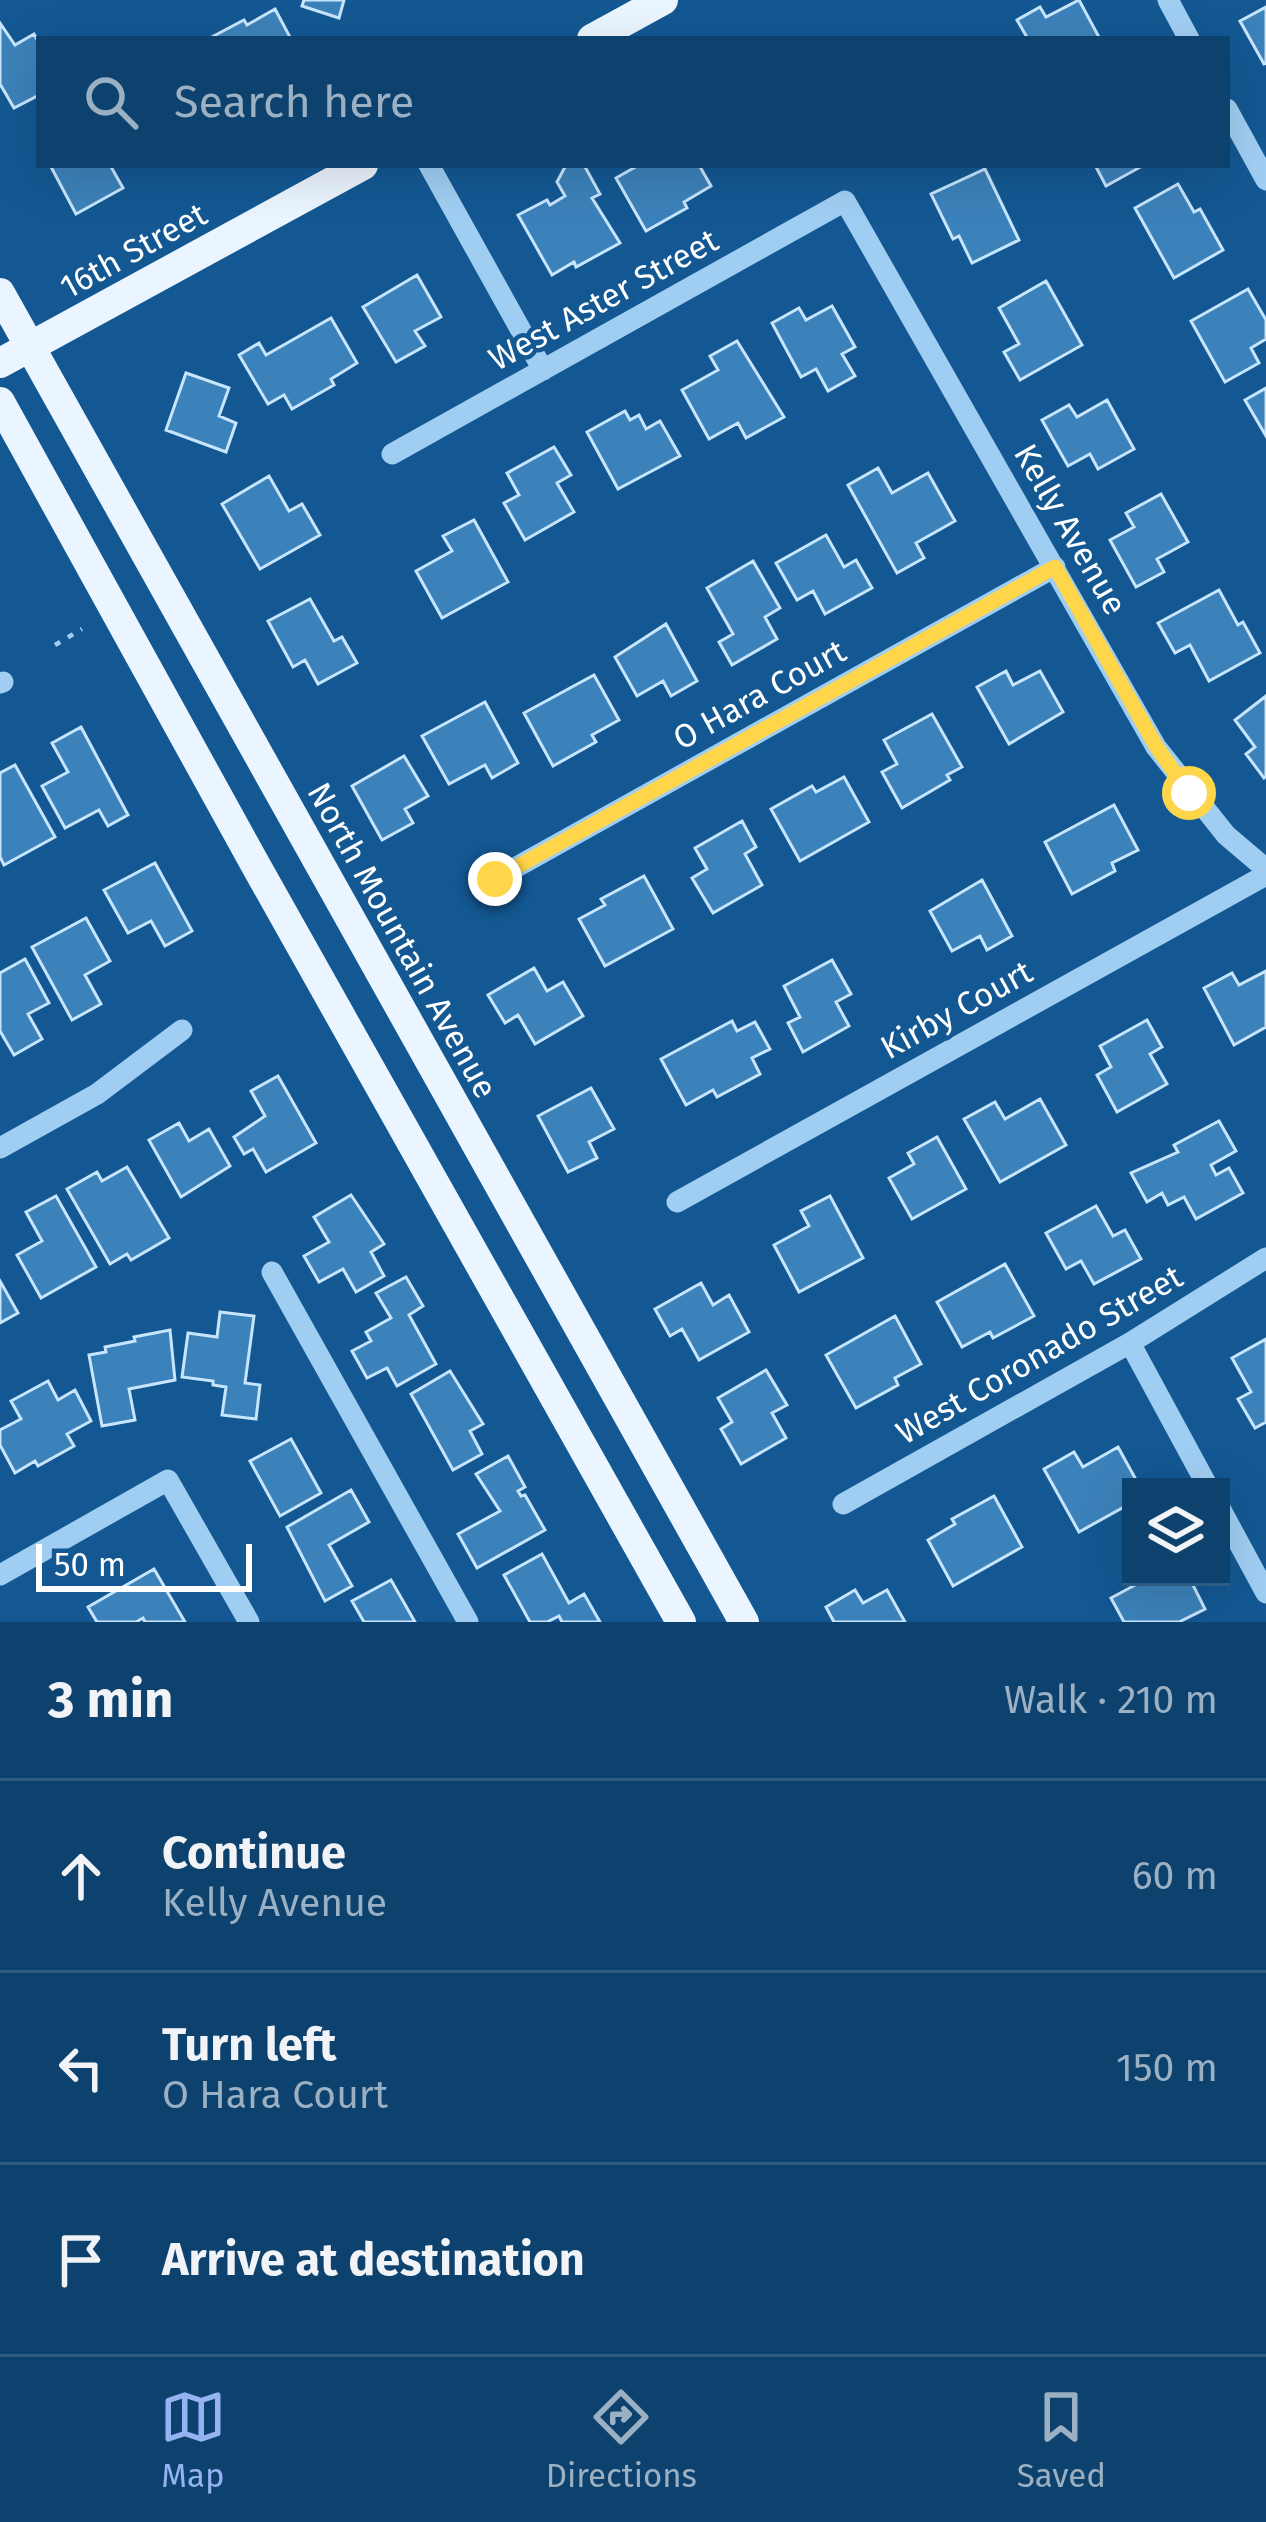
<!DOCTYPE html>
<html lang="en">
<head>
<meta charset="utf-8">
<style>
  body { margin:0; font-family:"Fira Sans",sans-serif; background:#1c4d76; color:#f1f3f6 }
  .controls { position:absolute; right:36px; bottom:36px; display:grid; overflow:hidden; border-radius:0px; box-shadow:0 12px 48px #0002 }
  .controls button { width:108px; height:108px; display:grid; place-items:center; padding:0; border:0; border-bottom:3px solid #2e5b81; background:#0e426e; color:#f1f3f6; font:60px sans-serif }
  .scale { position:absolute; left:36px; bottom:30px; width:216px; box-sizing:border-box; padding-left:12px; border:6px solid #fff; border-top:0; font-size:33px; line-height:42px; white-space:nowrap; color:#fff; -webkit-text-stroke:9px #135892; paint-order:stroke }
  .stop { position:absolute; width:36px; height:36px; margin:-27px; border:9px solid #ffd54a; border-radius:50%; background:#fff }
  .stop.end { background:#ffd54a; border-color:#fff; box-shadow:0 3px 12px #0008 }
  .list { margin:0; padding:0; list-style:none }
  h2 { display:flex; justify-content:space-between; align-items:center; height:156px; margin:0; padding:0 48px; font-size:51px }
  h2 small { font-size:39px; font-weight:400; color:#9bb0c2 }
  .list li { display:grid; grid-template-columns:78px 1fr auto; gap:36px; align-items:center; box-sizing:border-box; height:192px; padding:0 48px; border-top:3px solid #2e5b81 }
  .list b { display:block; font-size:45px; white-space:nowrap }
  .list p { margin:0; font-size:39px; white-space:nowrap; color:#9bb0c2 }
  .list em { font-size:39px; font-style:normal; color:#9bb0c2 }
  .icon { flex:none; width:66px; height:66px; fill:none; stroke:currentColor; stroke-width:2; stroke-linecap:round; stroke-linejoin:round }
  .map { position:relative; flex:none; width:1266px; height:1622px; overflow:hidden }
  .search { position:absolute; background:#0e426e; box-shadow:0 12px 48px #0002; left:36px; right:36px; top:36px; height:132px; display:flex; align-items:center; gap:30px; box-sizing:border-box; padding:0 42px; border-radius:0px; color:#9bb0c2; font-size:45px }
  .sheet { height:732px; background:#0e426e }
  nav { display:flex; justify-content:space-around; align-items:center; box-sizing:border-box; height:168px; border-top:3px solid #2e5b81; background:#0e426e; font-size:33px; color:#9bb0c2 }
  nav a { display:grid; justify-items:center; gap:6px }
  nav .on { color:#95b2f1 }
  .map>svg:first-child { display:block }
  .building { fill:#3c82ba; stroke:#c7e5fd; stroke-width:3 }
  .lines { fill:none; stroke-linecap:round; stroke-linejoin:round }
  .path { stroke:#a0cef2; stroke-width:4.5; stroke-dasharray:6 9; stroke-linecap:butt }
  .minor { stroke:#a0cef2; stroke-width:21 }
  .major { stroke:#ebf5ff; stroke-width:30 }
  .route { stroke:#ffd54a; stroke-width:15 }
  .labels { text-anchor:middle; stroke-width:9; stroke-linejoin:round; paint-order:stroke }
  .street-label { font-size:33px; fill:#fff; stroke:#135892 }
</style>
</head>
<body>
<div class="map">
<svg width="1266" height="1622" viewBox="0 0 1266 1622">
  <rect width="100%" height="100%" fill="#135892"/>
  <path class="building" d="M304,0H344L339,18L302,6Z
    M1079,0L1100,39H1028L1017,20L1040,7L1046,17Z
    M1266,7V63L1264,64L1240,21Z
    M275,9L291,39H208L244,20L247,25Z
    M0,23L15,45L34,34L39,43V95L14,108L0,84Z
    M50,165H110L123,188L76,214Z
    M566,165H584L600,194L592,198L620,243L576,267L574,262L552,275L518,215L547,200L550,205L565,196L557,182Z
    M639,165H699L711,186L684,202L687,208L646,231L616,178Z
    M1095,165H1144L1106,186Z
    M985,169L1019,240L972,263L959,236L953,239L931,194Z
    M1178,184L1194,212L1200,209L1223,250L1174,278L1135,208Z
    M417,275L441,317L415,331L425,346L396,362L363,307Z
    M1046,281L1082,345L1020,380L1004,352L1019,344L999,308Z
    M1248,289L1266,320V339L1251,348L1259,363L1225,382L1191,321Z
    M832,306L855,347L842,354L855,376L828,391L816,369L801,377L772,323L799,308L806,320Z
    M331,318L357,363L331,379L334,385L292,409L284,395L268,404L239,355L259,343L266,355Z
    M737,341L784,417L746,438L738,423L709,439L682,390L718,370L710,356Z
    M186,373L229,388L219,416L236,423L226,452L166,430Z
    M1266,388V436L1245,400Z
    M1107,400L1134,449L1098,469L1090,454L1068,466L1042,420L1069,405L1077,417Z
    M625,411L630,420L639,415L646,429L660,421L680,456L618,489L587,432Z
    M554,447L571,475L557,483L574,512L525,540L504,503L519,495L507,473Z
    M878,468L892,493L928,473L955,521L916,543L924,558L897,573L848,485Z
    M269,476L289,511L302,504L320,535L260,569L222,504Z
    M1161,494L1188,542L1157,559L1164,572L1136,587L1110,540L1134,527L1126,513Z
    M474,520L508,582L442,618L416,571L452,551L443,536Z
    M826,535L844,567L856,560L872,588L825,614L813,591L797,600L776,563Z
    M753,561L780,608L765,617L777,639L732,665L719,642L733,634L707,588Z
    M1219,590L1238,625L1243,622L1260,653L1209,681L1190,645L1175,653L1158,623Z
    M310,599L334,641L342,637L357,663L318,684L305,660L293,667L268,621Z
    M666,624L697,681L671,696L663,681L637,696L615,657Z
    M1006,671L1013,685L1040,671L1063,712L1009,744L977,687Z
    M594,675L619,720L592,735L596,742L553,766L524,713Z
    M1266,696V776L1264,778L1246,754L1255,747L1235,720Z
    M485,702L518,763L492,778L485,765L449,784L422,736Z
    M932,714L962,767L947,775L950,780L902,808L882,772L897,764L884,740Z
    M81,727L128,815L108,826L99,810L65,828L42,786L68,772L52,743Z
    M404,756L428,796L405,809L413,823L382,840L352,786Z
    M15,765L55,837L4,865L0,857V773Z
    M844,777L869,822L800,861L771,809L812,786L816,792Z
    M1114,805L1138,850L1112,863L1115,871L1072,894L1045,842Z
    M742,821L756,847L745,854L762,885L713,913L692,878L707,869L695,848Z
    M155,863L192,931L165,946L151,921L128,933L104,890Z
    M644,876L673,929L605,966L579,919L605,905L601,899Z
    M982,880L1012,936L987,950L980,936L952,951L930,911Z
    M86,918L110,961L85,975L101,1004L72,1020L32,947Z
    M25,959L49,1003L28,1014L42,1039L14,1055L0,1031V973Z
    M832,960L851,994L836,1002L849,1026L803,1052L788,1023L800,1017L784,986Z
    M534,968L547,991L563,982L583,1016L535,1044L518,1015L505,1023L488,995Z
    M1266,971V1027L1234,1045L1204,988L1232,973L1239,985Z
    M1147,1020L1162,1047L1150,1054L1167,1084L1117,1112L1097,1075L1111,1067L1100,1046Z
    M732,1021L737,1031L755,1022L770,1049L752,1058L760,1074L717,1097L713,1090L686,1105L661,1059Z
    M278,1076L316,1143L266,1172L253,1149L244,1154L234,1137L265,1116L251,1091Z
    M591,1088L614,1129L589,1142L597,1158L568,1172L538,1116Z
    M1040,1099L1066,1145L1000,1182L964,1119L995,1102L1005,1119Z
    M1219,1121L1236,1151L1211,1165L1216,1175L1229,1168L1243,1193L1196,1219L1184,1197L1168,1205L1162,1193L1147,1202L1131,1173L1178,1152L1174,1145Z
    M179,1123L189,1141L209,1129L230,1166L181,1197L149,1140Z
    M937,1137L966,1189L912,1219L889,1178L914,1164L908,1153Z
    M127,1167L169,1238L131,1260L127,1254L110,1264L67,1189L97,1172L102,1181Z
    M351,1195L384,1244L371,1252L384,1276L356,1292L343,1269L319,1282L304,1256L329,1242L314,1217Z
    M56,1196L96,1267L41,1298L17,1255L42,1241L26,1212Z
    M830,1196L863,1258L799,1292L774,1245L809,1226L801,1211Z
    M1096,1206L1113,1236L1125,1230L1141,1259L1094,1284L1081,1261L1066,1269L1046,1233Z
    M1005,1264L1034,1316L993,1338L990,1332L962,1347L937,1302Z
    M406,1277L423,1306L409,1315L436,1364L397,1386L387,1368L367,1378L352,1351L371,1341L366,1332L391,1318L376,1293Z
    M0,1281L18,1313L0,1323Z
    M701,1283L713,1305L729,1295L749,1332L699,1360L682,1329L670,1336L655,1309Z
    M220,1312L254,1316L245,1383L260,1385L256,1419L222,1415L226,1387L213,1385V1381L182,1377L188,1333L217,1337Z
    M895,1316L921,1364L895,1378L898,1385L856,1408L826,1355Z
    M170,1330L175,1380L129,1389L135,1420L102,1426L89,1355L106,1352L105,1347L135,1341L134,1337Z
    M1266,1339V1422L1255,1428L1238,1399L1251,1392L1232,1358Z
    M766,1370L787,1405L772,1413L786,1438L741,1464L721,1429L732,1422L718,1398Z
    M450,1371L483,1424L470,1431L482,1454L453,1470L411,1394Z
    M48,1381L58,1400L75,1390L91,1421L67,1434L74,1446L38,1466L35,1461L15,1473L0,1445V1430L21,1419L11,1401Z
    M291,1439L321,1493L280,1516L250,1461Z
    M1118,1447L1140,1487H1131V1503L1079,1532L1044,1469L1074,1452L1083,1467Z
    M508,1456L525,1487L518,1491L521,1496L525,1495L545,1530L477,1568L458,1534L500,1511L476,1474Z
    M351,1490L369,1522L329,1545L352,1586L325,1601L287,1527Z
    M994,1496L1022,1547L953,1586L928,1540L955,1524L952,1519Z
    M542,1554L569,1603L584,1594L600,1622H562L559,1616L547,1622H530L504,1575Z
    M154,1569L185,1622H145L143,1618L136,1622H97L88,1607Z
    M1150,1577H1189L1205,1609L1179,1622H1124L1111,1598Z
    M391,1580L415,1622H364L352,1601Z
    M855,1590L863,1603L887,1590L905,1622H834L826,1607Z"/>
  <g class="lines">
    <path class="path" d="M55,645L82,629"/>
    <path class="minor" d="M1168,0L1189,39
      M1227,109L1266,180
      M429,165L543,370
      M392,454L845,201L1156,747L1226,835L1266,869
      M0,683L3,682
      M495,879L1055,567
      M0,1148L97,1094L182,1030
      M677,1202L1266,875
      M272,1272L468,1622
      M1130,1343L1208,1487
      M843,1504L1130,1343L1266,1258
      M1221,1510L1266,1593
      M0,1575L168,1480L249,1622"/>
    <path class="major" d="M592,39L663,0
      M0,293L744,1622
      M0,363L363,165
      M0,402L255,864L681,1622"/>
  </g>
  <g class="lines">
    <path class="route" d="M495,879L1055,567L1156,746L1189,793"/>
  </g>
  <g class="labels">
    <g class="street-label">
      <text transform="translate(133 250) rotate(-29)" y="12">16th Street</text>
      <text transform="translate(603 299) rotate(-29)" y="12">West Aster Street</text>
      <text transform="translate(1071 529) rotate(60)" y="12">Kelly Avenue</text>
      <text transform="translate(759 694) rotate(-29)" y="12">O Hara Court</text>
      <text transform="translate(403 940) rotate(61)" y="12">North Mountain Avenue</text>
      <text transform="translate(956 1009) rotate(-29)" y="12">Kirby Court</text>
      <text transform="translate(1039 1354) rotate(-30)" y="12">West Coronado Street</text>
    </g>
  </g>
</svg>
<div class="controls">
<button><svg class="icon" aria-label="layers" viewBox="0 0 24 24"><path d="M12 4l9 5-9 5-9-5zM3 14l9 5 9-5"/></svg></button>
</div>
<div class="scale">50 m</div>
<div class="stop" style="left:1189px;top:793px"></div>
<div class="stop end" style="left:495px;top:879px"></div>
<div class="search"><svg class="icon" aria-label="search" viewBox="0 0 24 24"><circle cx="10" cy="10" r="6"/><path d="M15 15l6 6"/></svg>Search here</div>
</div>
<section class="sheet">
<h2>3 min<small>Walk · 210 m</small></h2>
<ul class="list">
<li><svg class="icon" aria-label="ahead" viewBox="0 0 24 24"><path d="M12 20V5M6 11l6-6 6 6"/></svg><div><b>Continue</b><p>Kelly Avenue</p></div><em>60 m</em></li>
<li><svg class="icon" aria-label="left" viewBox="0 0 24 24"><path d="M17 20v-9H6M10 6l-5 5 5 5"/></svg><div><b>Turn left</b><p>O Hara Court</p></div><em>150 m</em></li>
<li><svg class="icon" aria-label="arrive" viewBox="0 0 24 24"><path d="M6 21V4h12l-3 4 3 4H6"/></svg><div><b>Arrive at destination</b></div></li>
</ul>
</section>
<nav>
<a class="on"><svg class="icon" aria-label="map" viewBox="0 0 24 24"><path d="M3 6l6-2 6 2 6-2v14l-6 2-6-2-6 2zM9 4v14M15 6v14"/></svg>Map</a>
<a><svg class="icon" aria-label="directions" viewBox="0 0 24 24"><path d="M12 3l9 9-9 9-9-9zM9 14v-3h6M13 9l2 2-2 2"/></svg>Directions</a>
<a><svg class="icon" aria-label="saved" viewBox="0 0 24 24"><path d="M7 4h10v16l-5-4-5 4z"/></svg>Saved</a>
</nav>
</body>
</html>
